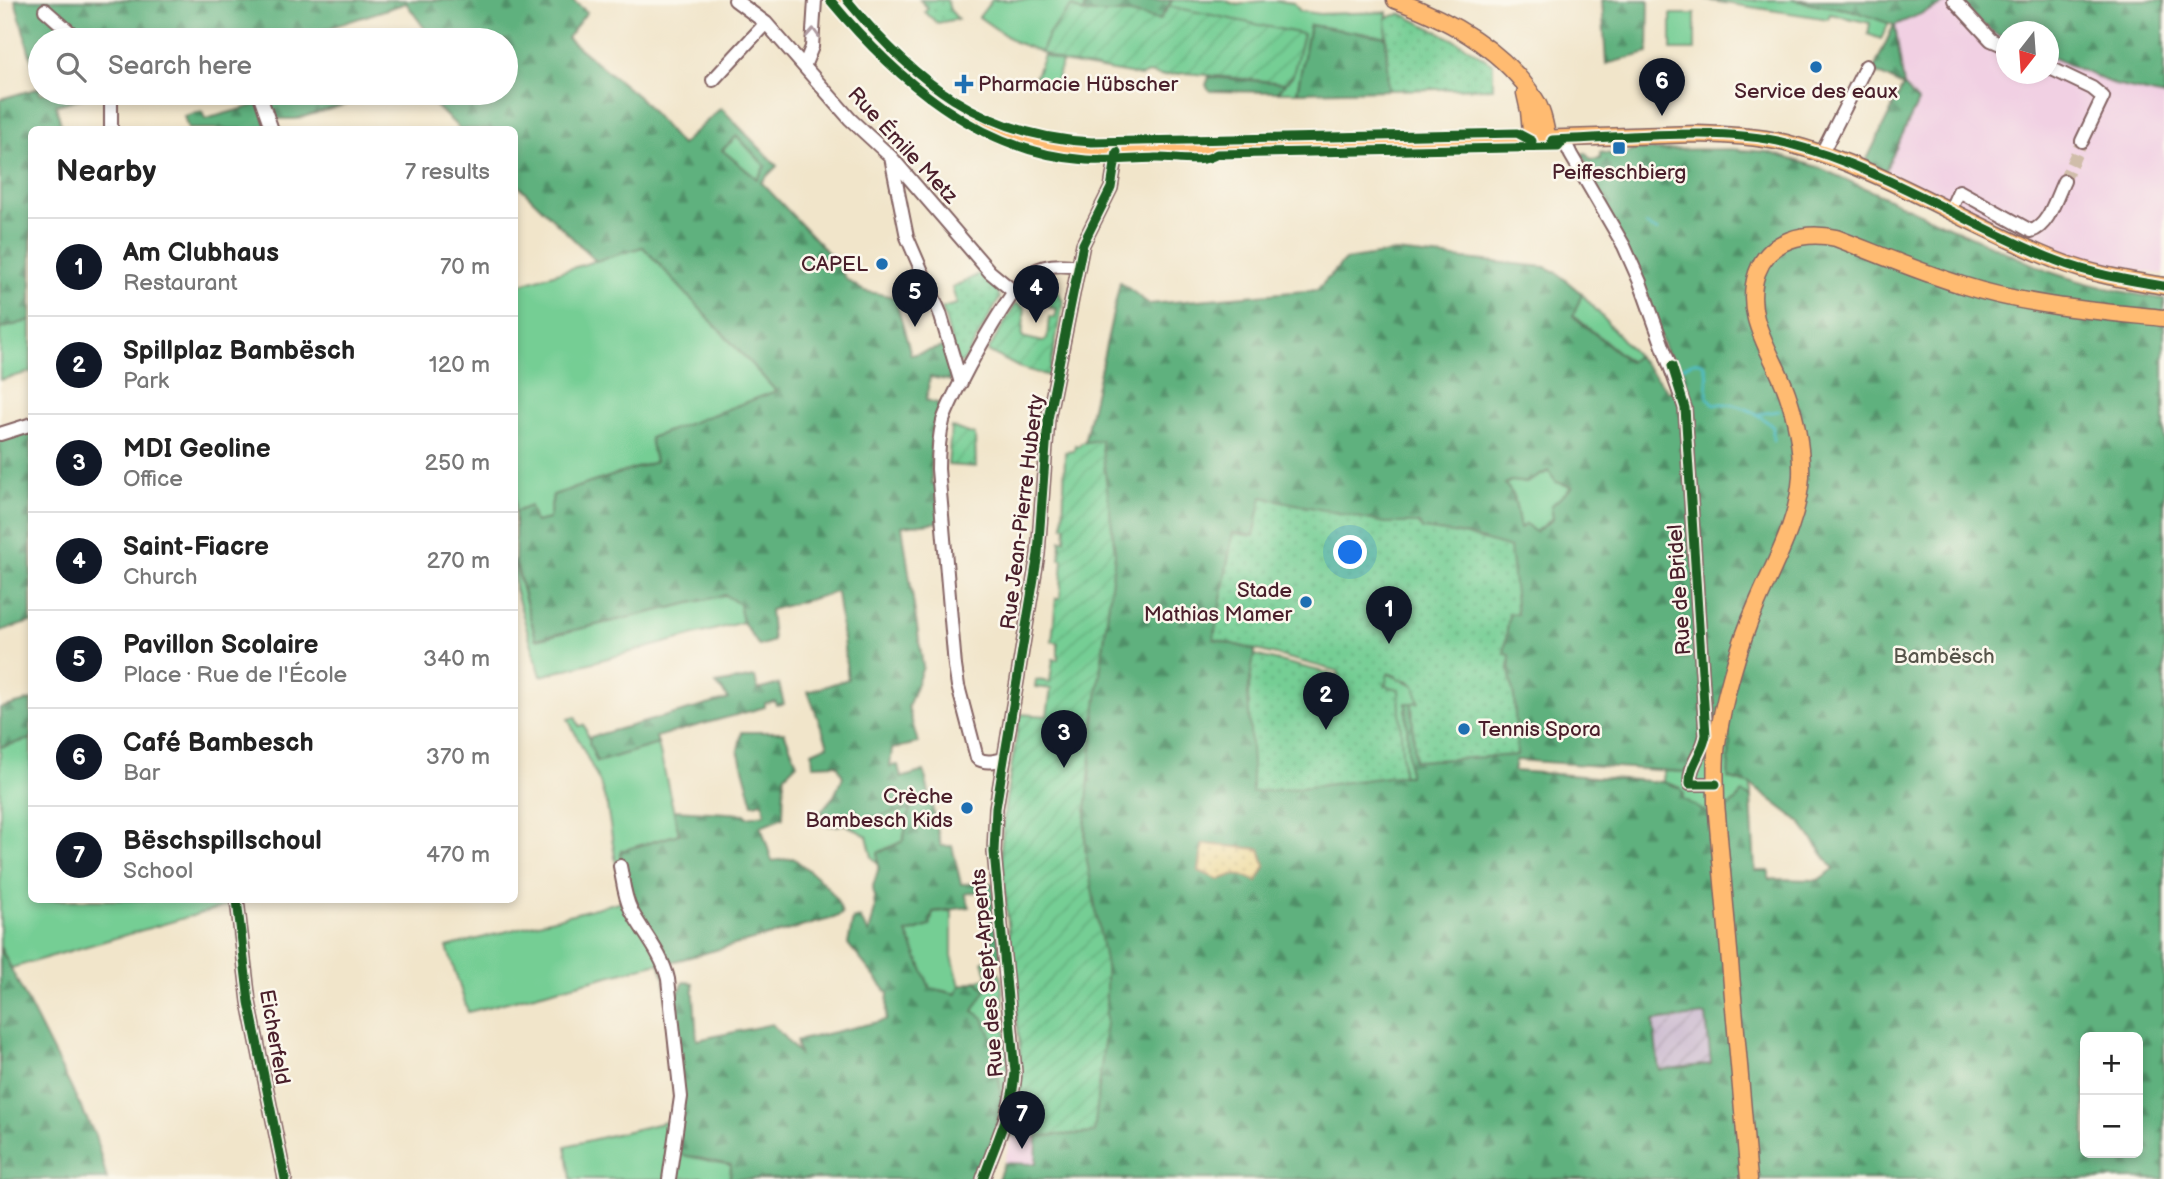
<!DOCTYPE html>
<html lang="en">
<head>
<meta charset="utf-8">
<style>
  body { margin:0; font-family:"Balsamiq Sans",sans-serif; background:#f2f2f2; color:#222 }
  .controls { position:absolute; right:21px; bottom:21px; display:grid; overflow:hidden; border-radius:10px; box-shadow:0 4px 10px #0003 }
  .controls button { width:63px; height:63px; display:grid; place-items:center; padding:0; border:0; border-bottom:2px solid #e0e0e0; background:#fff; color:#222; font:35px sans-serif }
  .compass { position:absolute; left:1996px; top:21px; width:63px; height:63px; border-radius:50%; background:#fff; box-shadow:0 4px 10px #0003; rotate:197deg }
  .you { position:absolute; left:1351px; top:553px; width:24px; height:24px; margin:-18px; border:5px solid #fff; border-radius:50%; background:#1a73e8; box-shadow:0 0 0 10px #1a73e833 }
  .badge { display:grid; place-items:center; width:46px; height:46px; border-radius:50%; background:#111827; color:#fff; font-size:23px; font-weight:700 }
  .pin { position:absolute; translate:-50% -58px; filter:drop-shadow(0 2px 4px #0008) }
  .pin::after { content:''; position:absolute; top:37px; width:24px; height:21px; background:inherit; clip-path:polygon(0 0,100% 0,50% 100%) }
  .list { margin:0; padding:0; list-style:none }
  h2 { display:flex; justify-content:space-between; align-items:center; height:91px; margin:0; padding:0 28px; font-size:30px }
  h2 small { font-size:23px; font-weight:400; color:#767676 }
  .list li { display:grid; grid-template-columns:46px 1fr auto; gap:21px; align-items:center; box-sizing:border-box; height:98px; padding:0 28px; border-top:2px solid #e0e0e0 }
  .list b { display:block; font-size:26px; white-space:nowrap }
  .list p { margin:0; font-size:23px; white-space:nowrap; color:#767676 }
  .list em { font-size:23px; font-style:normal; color:#767676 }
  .icon { flex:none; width:38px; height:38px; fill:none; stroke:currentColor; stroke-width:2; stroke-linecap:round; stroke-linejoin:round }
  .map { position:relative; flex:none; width:2164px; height:1179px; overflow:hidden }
  .search { position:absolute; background:#fff; box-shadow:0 4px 10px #0003; left:28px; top:28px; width:490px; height:77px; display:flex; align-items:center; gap:18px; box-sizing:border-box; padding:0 24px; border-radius:38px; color:#767676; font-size:26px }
  .panel { position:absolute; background:#fff; box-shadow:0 4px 10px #0003; left:28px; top:126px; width:490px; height:777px; border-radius:10px }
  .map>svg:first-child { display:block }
  .built { fill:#f1d0e3 }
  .industrial { fill:url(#industrial-furrows) }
  .grass { fill:#74ce94; stroke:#5f7660; stroke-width:2 }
  .forest { fill:url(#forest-firs); stroke:#546854; stroke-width:2; fill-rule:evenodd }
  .sand { fill:url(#sand-dots); stroke:#9c7c64; stroke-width:2 }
  .park { fill:url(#park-dots); stroke:#5f7660; stroke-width:2 }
  .garden { fill:url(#garden-furrows); stroke:#5f7660; stroke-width:2 }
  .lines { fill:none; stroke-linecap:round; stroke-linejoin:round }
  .stream { stroke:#50bec8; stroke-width:2.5 }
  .minor-tunnel { stroke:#d0bdaa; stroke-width:12; stroke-dasharray:12 6; stroke-linecap:butt }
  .minor-casing { stroke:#846463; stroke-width:16 }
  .major-casing { stroke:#846463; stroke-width:19 }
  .minor { stroke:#fff; stroke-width:12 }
  .major { stroke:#ffbb71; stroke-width:16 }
  .cycleway-casing { stroke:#fbf7ec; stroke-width:13 }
  .cycleway { stroke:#1b5e20; stroke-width:9 }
  .oneway { stroke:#ae9aa0 }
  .poi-dot { fill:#1f6fb2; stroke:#fbf7ec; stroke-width:2.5 }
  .labels { text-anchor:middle; stroke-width:5; stroke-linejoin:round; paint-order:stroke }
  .poi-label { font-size:21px; fill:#4a1f2b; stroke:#fbf7ec; text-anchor:end }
  .street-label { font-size:21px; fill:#4a1f2b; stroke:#fbf7ec }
  .park-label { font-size:21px; fill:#57544a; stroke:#fbf7ec }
</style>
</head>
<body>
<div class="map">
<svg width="2164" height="1179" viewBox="0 0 2164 1179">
  <defs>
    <pattern id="industrial-furrows" width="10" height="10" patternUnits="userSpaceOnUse" patternTransform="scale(1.75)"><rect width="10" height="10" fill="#cebed1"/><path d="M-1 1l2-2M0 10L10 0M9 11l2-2" fill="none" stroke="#b2a3b4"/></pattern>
    <pattern id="forest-firs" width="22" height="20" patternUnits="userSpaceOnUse" patternTransform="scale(1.75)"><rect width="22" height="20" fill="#5fb17e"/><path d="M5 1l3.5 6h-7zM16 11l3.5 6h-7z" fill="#508f67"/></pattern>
    <pattern id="sand-dots" width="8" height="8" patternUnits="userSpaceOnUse" patternTransform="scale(1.75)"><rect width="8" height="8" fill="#eeda9e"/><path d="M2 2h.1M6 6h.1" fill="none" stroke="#cebb88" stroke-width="1.8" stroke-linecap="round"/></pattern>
    <pattern id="park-dots" width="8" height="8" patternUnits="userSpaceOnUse" patternTransform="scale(1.75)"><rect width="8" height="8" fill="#74ce94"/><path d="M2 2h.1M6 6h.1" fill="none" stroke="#66b080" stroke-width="1.8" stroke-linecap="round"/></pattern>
    <pattern id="garden-furrows" width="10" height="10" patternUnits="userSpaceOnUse" patternTransform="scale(1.75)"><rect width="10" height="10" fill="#74ce94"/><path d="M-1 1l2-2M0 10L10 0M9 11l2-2" fill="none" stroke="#66b080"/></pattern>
  </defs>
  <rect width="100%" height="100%" fill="#fbf7ec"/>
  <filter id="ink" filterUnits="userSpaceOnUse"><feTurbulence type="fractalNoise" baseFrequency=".0143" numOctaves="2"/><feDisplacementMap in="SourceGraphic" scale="14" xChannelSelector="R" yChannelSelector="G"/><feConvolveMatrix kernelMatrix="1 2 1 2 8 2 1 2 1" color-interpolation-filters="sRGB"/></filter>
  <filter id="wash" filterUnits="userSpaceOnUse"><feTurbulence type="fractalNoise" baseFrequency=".00686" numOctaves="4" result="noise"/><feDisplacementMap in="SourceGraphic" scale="28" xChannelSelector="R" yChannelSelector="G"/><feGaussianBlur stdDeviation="1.57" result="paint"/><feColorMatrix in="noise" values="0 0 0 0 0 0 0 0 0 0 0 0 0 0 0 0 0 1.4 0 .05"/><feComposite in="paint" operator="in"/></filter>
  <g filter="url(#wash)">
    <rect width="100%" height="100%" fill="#f1e5ca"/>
    <path class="built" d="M1954,0L1995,34L2006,38L2007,74H2048L2049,56L2115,85L2164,96V275L2116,267L2065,253L1885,171L1918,102L1904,86L1895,25Z
      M1012,1136H1037L1036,1165L1004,1163Z"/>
    <path class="industrial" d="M1706,1015L1712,1064L1658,1070L1653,1021Z"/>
    <path class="grass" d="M992,0H1086L1083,13L1072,6L1049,33L1041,52L1015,42L979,17Z
      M1172,0H1222L1238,5C1254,0 1276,0 1294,3L1300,11L1320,14L1387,12L1386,37L1310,25L1297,92H1278L1293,75L1169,6Z
      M1705,0H1793L1851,10L1889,23L1881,39L1868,34L1870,23L1830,14L1828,19Z
      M1671,14H1695V50H1671Z
      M1044,55L1062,62L1055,88L1033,83Z
      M737,136L765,166L757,179L722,150Z
      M643,246L777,392L650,438L655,462L553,495L549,519L535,522L515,512V286Z
      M1582,294L1637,356L1630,362L1573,315Z
      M31,320V372L0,380V329Z
      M1549,471L1573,486L1553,518L1535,532L1520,529L1514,496L1505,485L1511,480L1526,483Z
      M514,560L536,639L725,595L739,604L743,622L541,676L515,589Z
      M1387,673L1414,685L1419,702L1406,704L1410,775H1403L1385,686Z
      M1725,709L1730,744L1728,778L1751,785V798L1743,793L1718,820L1682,798L1681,788L1663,782L1664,771L1685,772L1704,711Z
      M575,717L579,726L584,725L597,762L658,744L679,834L621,851L664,963L674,1001L731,1165L730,1179H702L703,1177L674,1179H571L566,1146L674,1120L677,1097L665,980L659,963L468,1012L447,947L622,901L607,806L600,783L568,719Z
      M31,739L32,900H242L254,1006L233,904L11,968L0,947V747Z
      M910,808L903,841L878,853V863L872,857L867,836L845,824Z
      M952,911V956L960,986L957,994L930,988L907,933L930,926L933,912Z
      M987,960L1001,975L1006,1044L1009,1045L1006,1092L1003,1105L994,1044L973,1011L985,990L977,981L988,977L983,961Z"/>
    <path class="forest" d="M15,0H572L587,12L567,38L641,99L681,145L721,108L777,166L761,182L829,254L847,280L864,291L895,297L911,355L947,346L953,377L951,381L930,377L926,400L940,404C929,438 930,449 932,484H936L940,522L902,526L923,667L908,707L918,743L892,749L890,766L898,765L901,778L924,771L941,846H952L961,884L993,883L1001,959H994L985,890L965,894L970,907L933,912L930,926L907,933L930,988L956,994L960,986L977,981L986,990L973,1011L984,1018L994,1044L1003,1105L996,1133L978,1179H730L731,1165L677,1154L674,1001L684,982L693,983L697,1040L772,1024L799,1054L796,1041L886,1020L888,993L848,944L853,919L860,918L869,933L875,909L873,886L878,870V853L903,841L910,809L836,826L824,825L822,810L834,796L843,777L837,764L813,765L812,752L828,745L808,692L848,679L837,592L770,610L773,641L759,646L743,622L739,604L725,595L536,639L515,560V512L530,506L535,522L549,519L553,495L655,462L650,438L776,391L643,247L596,261L515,182L514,130L460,129L422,93H506V40H433L406,3L292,40H40V93H103L56,105L62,129L32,130L31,320L0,329V99L39,88ZM737,136L765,166L757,179L722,150Z
      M1086,0H1172L1160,20L1130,13H1083Z
      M1602,0H1649L1648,53L1606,64Z
      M1793,0H1953L1895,25L1904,86L1918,102L1885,171L1866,161L1903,86L1873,71L1894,25L1851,10Z
      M1954,0H2164V96L2115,85L2049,56L2048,32H2007L2006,38L1995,34Z
      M1310,25L1386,37L1388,90L1297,92Z
      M1209,77L1285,83L1278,92L1210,91L1206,85Z
      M285,93H385L296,119H272L265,98Z
      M260,104L267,129H188L184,116L202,111L205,119Z
      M1731,149L1767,152L1818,167L2050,272C2088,285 2125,293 2164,299V1179H998L1004,1163L1036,1164L1037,1136L1094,1133L1090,882L1085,850L1086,807L1094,721L1115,553L1100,440L1084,443L1120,282L1149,304L1317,290L1345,260L1395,252L1545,267L1556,272L1582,294L1573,316L1629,362L1637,356L1669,392L1678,385L1640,282L1582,154L1585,153L1591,160L1600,159V152L1621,156L1634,150ZM1548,471L1556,482L1572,487L1551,506L1553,519L1535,532L1526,524L1520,528L1514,496L1505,484L1511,481L1526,483ZM1385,523H1419L1422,529L1466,535L1517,614L1509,613L1504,655L1510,656L1509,670L1514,698L1517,755L1415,761L1412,703H1406L1409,775H1403V765L1248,695L1255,650L1214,639L1233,533L1254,536ZM1724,709L1730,744L1728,778L1751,785L1800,822L1834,869L1818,880L1769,879V871H1755L1751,798L1743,793L1717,819L1682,798L1684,795L1681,788L1663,782L1514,771L1516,760L1685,772L1699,746L1704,712ZM1706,1015L1711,1064L1659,1070L1653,1021ZM2085,1037H2138V1153H2085Z
      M31,426V622L0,631V434Z
      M755,677L758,690L779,684L784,704L776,705L775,701L765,703V707L656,737L658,744L597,762L589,743L590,737L729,699L716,684Z
      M31,700V739L0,747V708Z
      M742,732H784L797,763L784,776L783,817L761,826L772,861L793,858C812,873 837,890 842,914L834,918L664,964C641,926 619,898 621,851L679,834L674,810L745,814L747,817L765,814L763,802L753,804L738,750Z
      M0,947L95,1135L107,1179H0Z"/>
    <path class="sand" d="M1203,844L1260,849L1265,866L1257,882C1243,874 1234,873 1219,880L1199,871Z"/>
    <path class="park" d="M920,0H947L950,10L958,19L937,23L925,12L928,8Z
      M1402,14L1461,43L1493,64V88L1388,90L1386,17Z
      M981,273L997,290L1000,298L963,363L957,362L942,308L957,304L952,288Z
      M1262,497L1385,523H1419L1422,529L1466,535L1510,548L1517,614L1509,613L1504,654L1510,655L1509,670L1514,698L1517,755L1415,761L1412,703L1419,702L1414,685L1407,680H1399L1397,676L1388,673L1385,686L1399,689L1403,775L1292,789L1252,792V765L1248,695L1254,655L1340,676L1338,671L1214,639L1233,533L1254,536Z"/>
    <path class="garden" d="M1072,6L1083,13H1130L1160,20L1169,6L1303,34L1293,75L1285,83L1186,73L1161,76L1148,73L1141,76L1062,62L1041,52L1049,33Z
      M1047,289L1058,291L1063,302L1049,376L1018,367L988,351L1016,303L1025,308L1022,337L1043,342L1047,339L1049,317L1055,318L1057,309L1049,307L1051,299L1046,297Z
      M951,427L975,435L976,467L948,465Z
      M1101,440L1115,553L1094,721L1085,824V850L1106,967V1022L1094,1133L1020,1137L1012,1136L1019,1083L1020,1051L1001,848L1005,806L1020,714L1047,716L1051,689L1035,687L1036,680L1050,682L1053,659H1058V643L1052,641L1056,598H1060L1063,559H1060L1061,540H1065L1066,526H1063L1065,452L1074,451L1075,445L1079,446L1081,443Z"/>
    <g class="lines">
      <path class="stream" d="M1646,225L1658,231
        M1683,367C1692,364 1693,358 1704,364L1708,376L1707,397L1714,404C1738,402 1756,411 1773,427V440
        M1759,414L1779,411"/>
    </g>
  </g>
  <g filter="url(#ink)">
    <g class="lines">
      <path class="minor-tunnel" d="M2064,181L2082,141"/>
      <defs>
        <path id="minor" d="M735,0L766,23L850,119L891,157L990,272L1013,291
          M1954,0L1991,40L2007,47
          M45,10L79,40
          M805,64L812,47L815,0
          M2048,67L2092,88L2103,97L2082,141
          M713,80L766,23
          M111,93V130
          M259,93L272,130
          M1564,140L1571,155L1624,246L1640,282L1685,408L1706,735C1703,753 1689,765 1690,784H1716
          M1822,153L1866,66
          M891,157L907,237L940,313L961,383
          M1950,211L1959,191L2031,231C2049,226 2056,197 2064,181
          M0,434L32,424
          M1004,759C994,761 986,764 977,758L958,686L955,666L938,469C938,453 939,437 943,421C951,395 1010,287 1031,273C1045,264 1062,264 1078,267
          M620,866C623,880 624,896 631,910C643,933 662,953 668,979L681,1097L669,1179
          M237,900L249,1002L285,1179
          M983,1179C995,1144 1013,1110 1015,1072L994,852L996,808L1038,554L1048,419L1083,244L1111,188L1117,152"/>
        <path id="major" d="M838,0C893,64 957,126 1042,145C1066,151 1091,151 1117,152L1696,134C1726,135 1757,136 1786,143C1881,167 1965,224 2055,260C2090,274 2127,280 2164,286
          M1395,0C1448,19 1504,50 1535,99C1543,111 1545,126 1548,140
          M1525,93L1529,111L1532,141
          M1749,1179L1716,803C1716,784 1714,763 1717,744C1722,704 1739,644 1756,606C1774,563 1798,524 1801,476C1802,448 1796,419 1787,393C1773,353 1742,317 1757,273C1769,239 1805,231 1836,238C1878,254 1920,272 1962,285C2027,306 2096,311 2164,318"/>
      </defs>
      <use href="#minor" class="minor-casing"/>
      <use href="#major" class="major-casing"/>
      <use href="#minor" class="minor"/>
      <use href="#major" class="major"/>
      <defs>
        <path id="cycleway" d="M830,0C895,78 979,153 1086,160C1109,161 1132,159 1155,158C1174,157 1201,165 1217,154L1558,147L1564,140
          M847,0C915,82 982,136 1092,142L1517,133L1532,141
          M1552,140C1624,138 1718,126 1786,143C1882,167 1965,224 2055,260C2090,274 2128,280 2164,286
          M1672,366L1685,408L1706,735C1703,753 1689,765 1690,784H1716
          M237,900L249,1002L285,1179
          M983,1179C995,1144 1013,1110 1015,1072L994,852L996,808L1038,554L1048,419L1083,244L1111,188L1117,152"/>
      </defs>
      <use href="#cycleway" class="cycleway-casing"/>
      <use href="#cycleway" class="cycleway"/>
    </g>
    <defs><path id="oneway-chevron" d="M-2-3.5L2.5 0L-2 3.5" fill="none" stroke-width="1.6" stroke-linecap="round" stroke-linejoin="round" transform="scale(1.75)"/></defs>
    <use class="oneway" href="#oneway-chevron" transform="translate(813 33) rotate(-87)"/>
  </g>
  <g class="poi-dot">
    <circle cx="1816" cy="67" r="7"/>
    <path d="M960.5 73.5h7v7h7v7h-7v7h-7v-7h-7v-7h7z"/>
    <rect x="1612" y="141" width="14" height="14" rx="3.5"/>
    <circle cx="882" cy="264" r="7"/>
    <circle cx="1306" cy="602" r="7"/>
    <circle cx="1464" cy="729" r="7"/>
    <circle cx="967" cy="808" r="7"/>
  </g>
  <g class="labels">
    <g class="poi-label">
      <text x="978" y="91" text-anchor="start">Pharmacie Hübscher</text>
      <text x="1816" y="98" text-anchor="middle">Service des eaux</text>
      <text x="1619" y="179" text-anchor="middle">Peiffeschbierg</text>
      <text x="868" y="271">CAPEL</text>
      <text x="1292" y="597">Stade<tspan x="1292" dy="24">Mathias Mamer</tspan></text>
      <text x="1478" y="736" text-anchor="start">Tennis Spora</text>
      <text x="953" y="803">Crèche<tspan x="953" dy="24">Bambesch Kids</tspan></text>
    </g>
    <g class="street-label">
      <text transform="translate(903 145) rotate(47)" y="7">Rue Émile Metz</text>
      <text transform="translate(1022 512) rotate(-83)" y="7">Rue Jean-Pierre Huberty</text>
      <text transform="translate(1679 590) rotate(-94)" y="7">Rue de Bridel</text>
      <text transform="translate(987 973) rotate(-95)" y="7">Rue des Sept-Arpents</text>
      <text transform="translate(275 1037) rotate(80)" y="7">Eicherfeld</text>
    </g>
    <g class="park-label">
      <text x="1944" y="663">Bambësch</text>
    </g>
  </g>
</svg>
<div class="controls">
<button>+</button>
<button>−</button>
</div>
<svg class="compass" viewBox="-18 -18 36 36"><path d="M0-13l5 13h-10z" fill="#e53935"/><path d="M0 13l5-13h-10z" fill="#767676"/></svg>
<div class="you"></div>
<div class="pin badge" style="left:1389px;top:644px">1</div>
<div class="pin badge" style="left:1326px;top:730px">2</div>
<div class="pin badge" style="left:1064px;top:768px">3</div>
<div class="pin badge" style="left:1036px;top:323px">4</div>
<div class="pin badge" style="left:915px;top:327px">5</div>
<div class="pin badge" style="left:1662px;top:116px">6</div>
<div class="pin badge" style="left:1022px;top:1149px">7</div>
<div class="search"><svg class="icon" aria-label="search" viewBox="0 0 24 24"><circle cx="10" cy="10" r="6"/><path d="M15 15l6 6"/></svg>Search here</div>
<section class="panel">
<h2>Nearby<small>7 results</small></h2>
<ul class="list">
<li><span class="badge">1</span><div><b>Am Clubhaus</b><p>Restaurant</p></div><em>70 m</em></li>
<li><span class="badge">2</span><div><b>Spillplaz Bambësch</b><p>Park</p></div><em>120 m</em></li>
<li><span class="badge">3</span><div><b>MDI Geoline</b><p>Office</p></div><em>250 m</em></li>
<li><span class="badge">4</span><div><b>Saint-Fiacre</b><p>Church</p></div><em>270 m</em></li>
<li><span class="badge">5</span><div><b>Pavillon Scolaire</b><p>Place · Rue de l'École</p></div><em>340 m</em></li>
<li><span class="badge">6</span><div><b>Café Bambesch</b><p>Bar</p></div><em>370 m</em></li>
<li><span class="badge">7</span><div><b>Bëschspillschoul</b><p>School</p></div><em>470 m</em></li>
</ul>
</section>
</div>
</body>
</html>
